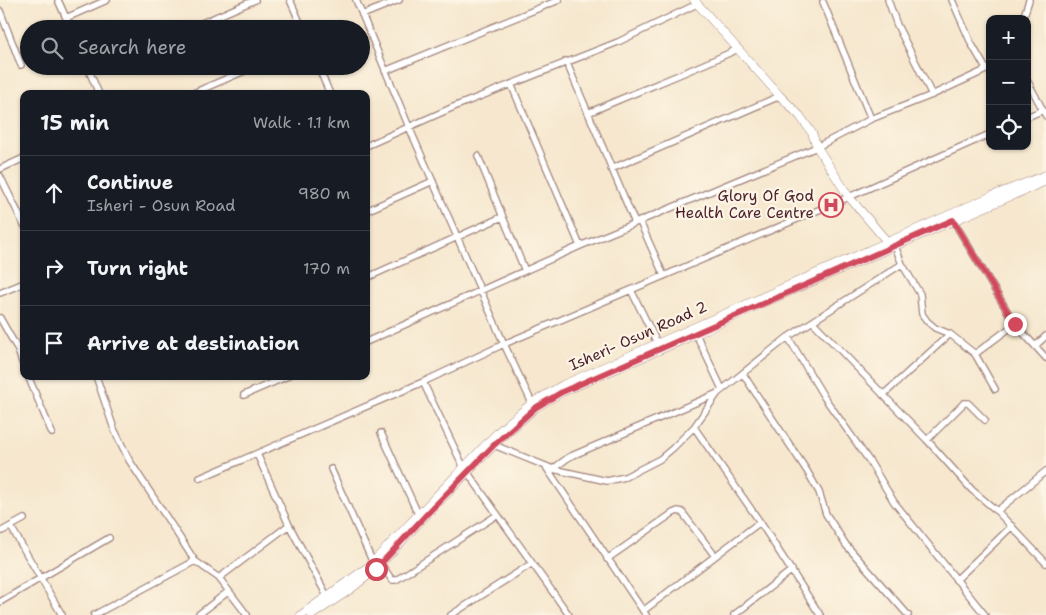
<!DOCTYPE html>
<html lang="en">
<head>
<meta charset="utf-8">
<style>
  body { margin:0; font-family:"Shantell Sans",sans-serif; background:#242831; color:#f1f3f6 }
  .controls { position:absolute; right:15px; top:15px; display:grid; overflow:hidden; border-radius:10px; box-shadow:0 1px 4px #0004 }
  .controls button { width:45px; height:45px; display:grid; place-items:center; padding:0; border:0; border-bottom:1px solid #363941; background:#171b24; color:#f1f3f6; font:25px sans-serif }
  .stop { position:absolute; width:15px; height:15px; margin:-11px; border:4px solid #d1495b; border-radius:50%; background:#fff }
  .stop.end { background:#d1495b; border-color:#fff; box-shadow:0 1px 5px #0008 }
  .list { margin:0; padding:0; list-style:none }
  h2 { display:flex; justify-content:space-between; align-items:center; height:65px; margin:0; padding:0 20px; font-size:21px }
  h2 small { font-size:16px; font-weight:400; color:#9ea1a6 }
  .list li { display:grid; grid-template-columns:32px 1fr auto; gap:15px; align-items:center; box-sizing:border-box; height:75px; padding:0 20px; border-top:1px solid #363941 }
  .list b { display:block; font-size:19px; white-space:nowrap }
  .list p { margin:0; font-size:16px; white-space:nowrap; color:#9ea1a6 }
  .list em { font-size:16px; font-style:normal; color:#9ea1a6 }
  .icon { flex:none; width:28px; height:28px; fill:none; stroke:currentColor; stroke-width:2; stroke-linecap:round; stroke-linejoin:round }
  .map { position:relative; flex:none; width:1046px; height:615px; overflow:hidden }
  .search { position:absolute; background:#171b24; box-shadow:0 1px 4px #0004; left:20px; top:20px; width:350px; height:55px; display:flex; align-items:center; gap:12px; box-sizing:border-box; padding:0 18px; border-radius:28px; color:#9ea1a6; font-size:19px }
  .panel { position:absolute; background:#171b24; box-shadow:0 1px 4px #0004; left:20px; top:90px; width:350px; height:290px; border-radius:10px }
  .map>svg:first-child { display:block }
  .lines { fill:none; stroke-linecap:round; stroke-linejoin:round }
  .street-casing { stroke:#a0837c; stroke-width:8 }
  .secondary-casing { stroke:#a0837c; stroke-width:9 }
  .street { stroke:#fff; stroke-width:5.5 }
  .secondary { stroke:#fff; stroke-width:8 }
  .route { stroke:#d1495b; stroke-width:6 }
  .labels { text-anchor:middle; stroke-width:4.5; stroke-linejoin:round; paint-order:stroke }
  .poi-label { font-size:15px; fill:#4a1f2b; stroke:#fcf5e5; text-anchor:end }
  .street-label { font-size:15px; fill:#4a1f2b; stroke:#fcf5e5 }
</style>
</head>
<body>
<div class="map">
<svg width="1046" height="615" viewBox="0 0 1046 615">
  <rect width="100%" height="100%" fill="#fcf5e5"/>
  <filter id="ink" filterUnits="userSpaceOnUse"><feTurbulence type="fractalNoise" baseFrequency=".02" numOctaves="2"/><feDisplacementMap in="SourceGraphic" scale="10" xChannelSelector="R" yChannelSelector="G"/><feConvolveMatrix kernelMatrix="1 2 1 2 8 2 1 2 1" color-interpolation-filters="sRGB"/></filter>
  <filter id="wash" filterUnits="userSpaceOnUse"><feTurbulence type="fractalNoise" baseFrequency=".0096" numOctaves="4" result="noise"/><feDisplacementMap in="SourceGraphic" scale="20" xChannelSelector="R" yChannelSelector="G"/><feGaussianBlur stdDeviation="1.12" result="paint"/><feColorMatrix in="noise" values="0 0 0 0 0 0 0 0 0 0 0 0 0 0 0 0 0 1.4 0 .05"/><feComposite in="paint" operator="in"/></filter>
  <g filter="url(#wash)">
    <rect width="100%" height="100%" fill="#f6e7ce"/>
  </g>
  <g filter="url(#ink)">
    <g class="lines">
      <defs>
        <path id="street" d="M58,0L71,29
          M290,0L303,29
          M356,0L409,127L504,344L532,403
          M888,0L897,25L932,95
          M952,0L971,43L986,69
          M823,2L871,119
          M0,11L21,65
          M362,15L399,0
          M66,18L107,0
          M1023,19L1029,0
          M188,29L255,0
          M566,61L635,223
          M87,66L99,94
          M318,66L330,94
          M385,71L559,0
          M1027,80L1046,116
          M511,84L580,246
          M191,94L256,66
          M588,113C638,91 689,72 738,49
          M1027,117L1043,110
          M366,146L456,106L618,42L697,4
          M478,156L525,271
          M0,169L24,158
          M611,169L780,96
          M0,176L24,225
          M366,211L433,181
          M953,220L1015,324L1046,358
          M640,222L664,276
          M902,264L920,294L922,314L927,321L935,328L950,334L975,354L995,389
          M366,278L502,217
          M631,290L657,343
          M0,293L24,283
          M0,318L17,348L24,367
          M813,322L927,440L972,490L997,511L1046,563
          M696,334L722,389
          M788,337L824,397L870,462L894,502L985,615
          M366,342L580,246L817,147L871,119L932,95L990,68
          M1035,346L1046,336
          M975,354L1015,324
          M743,374L807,471L819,492L826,514L846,545L908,615
          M28,376L52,433
          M96,376L114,429L129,460L195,561
          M423,382L463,466L569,615
          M244,395L288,376
          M883,395L950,334
          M694,427L760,522L820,615
          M381,433L418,514
          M927,440L964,403H968L985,420
          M494,445L553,469L607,481L625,477L660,459L673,448L694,427L718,393
          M257,454L289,525L327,596
          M546,467L646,615
          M331,469L373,563
          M553,469L569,457L718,393L788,337L902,264L895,246
          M200,478L423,382L504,344L849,197L990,134
          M997,511L1046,471
          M11,527L62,615
          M0,532L24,519
          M607,559L673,513L678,511L682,512L715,556
          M381,564L392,580H396L497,515
          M219,578L289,525
          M956,580L1012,526
          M0,602L109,538
          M643,611L760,522
          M94,615L195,561L219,578L247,615
          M198,615L229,591
          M451,615L531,564
          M734,615L792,570"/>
        <path id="secondary" d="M694,0L780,96L800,116L812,133L817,147L849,197L890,245
          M301,615L368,567L498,432L532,403L563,385L992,196L1046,175
          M312,615L351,589L376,569L426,515L502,437L535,408L562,392L696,334L767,301L1046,181"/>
      </defs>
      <use href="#street" class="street-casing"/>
      <use href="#secondary" class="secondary-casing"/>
      <use href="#street" class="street"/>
      <use href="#secondary" class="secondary"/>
    </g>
  </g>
  <g class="lines" filter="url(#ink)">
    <path class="route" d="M376,569L426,515L494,445L535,408L562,392L953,220L1015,324"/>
  </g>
  <defs>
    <symbol id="hospital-ring" viewBox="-11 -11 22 22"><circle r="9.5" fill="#fcf5e5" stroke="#d1495b" stroke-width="1.5"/><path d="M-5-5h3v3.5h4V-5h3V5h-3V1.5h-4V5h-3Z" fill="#d1495b"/></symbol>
  </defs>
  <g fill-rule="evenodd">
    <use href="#hospital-ring" x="817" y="191" width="28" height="28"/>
  </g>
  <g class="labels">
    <g class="poi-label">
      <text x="814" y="201">Glory Of God<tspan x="814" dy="17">Health Care Centre</tspan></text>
    </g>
    <g class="street-label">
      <text transform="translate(638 336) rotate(-24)" y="5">Isheri- Osun Road 2</text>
    </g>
  </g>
</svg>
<div class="controls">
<button>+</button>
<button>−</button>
<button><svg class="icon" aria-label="locate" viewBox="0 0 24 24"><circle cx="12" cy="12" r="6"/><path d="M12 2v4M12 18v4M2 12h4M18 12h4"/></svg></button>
</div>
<div class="stop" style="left:376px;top:569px"></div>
<div class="stop end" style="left:1015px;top:324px"></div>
<div class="search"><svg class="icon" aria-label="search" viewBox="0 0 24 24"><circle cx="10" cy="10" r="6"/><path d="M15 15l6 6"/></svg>Search here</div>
<section class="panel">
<h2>15 min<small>Walk · 1.1 km</small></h2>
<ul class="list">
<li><svg class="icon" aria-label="ahead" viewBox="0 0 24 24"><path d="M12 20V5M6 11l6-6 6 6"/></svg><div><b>Continue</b><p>Isheri - Osun Road</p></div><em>980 m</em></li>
<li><svg class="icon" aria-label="right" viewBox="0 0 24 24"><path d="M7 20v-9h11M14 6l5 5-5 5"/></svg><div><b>Turn right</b></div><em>170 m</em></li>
<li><svg class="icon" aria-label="arrive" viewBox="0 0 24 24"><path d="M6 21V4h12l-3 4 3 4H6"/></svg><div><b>Arrive at destination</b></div></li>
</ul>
</section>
</div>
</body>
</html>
